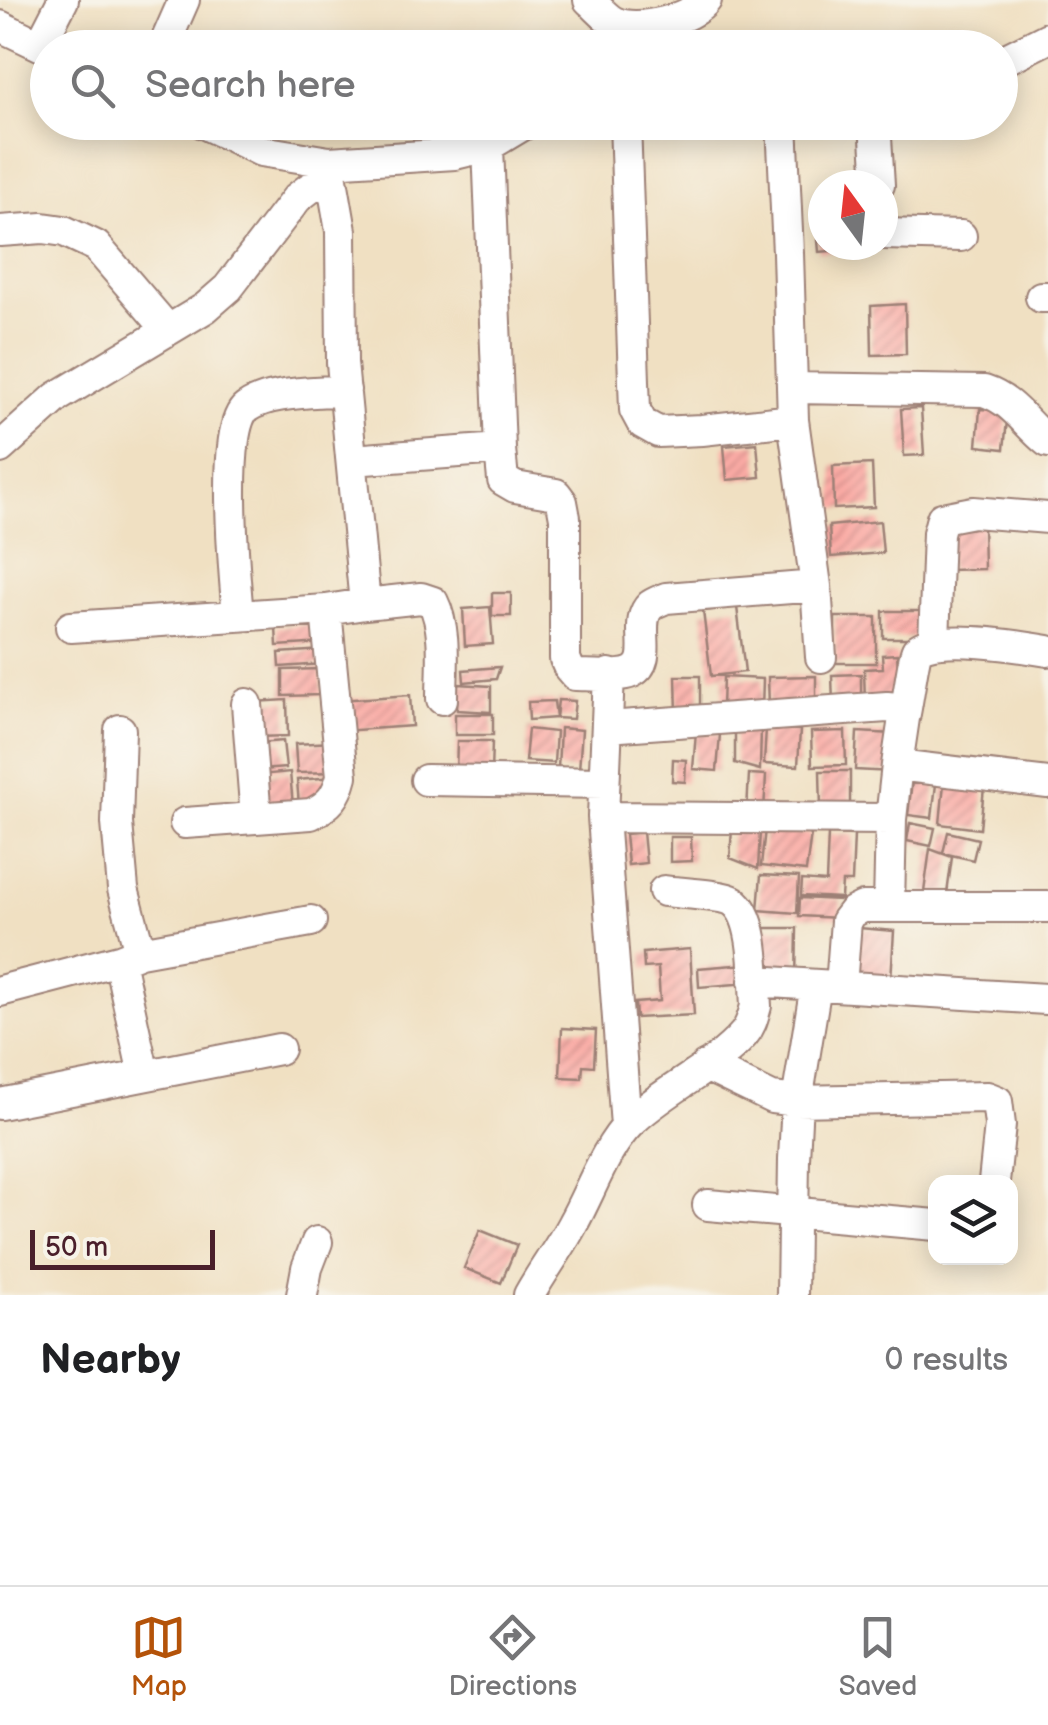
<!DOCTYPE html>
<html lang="en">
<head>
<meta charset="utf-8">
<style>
  body { margin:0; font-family:"Balsamiq Sans",sans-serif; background:#f6f6f6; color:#202124 }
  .controls { position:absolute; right:30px; bottom:30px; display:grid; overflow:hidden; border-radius:20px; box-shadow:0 5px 25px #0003 }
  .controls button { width:90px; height:90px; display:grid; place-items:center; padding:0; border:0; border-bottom:2px solid #e0e0e0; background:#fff; color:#202124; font:50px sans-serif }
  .compass { position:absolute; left:808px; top:170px; width:90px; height:90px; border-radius:50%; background:#fff; box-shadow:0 5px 25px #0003; rotate:345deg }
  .scale { position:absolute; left:30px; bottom:25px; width:185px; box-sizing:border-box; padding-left:10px; border:5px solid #4a1f2b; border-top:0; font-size:28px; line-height:35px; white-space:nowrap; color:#4a1f2b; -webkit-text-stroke:8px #f7f3e8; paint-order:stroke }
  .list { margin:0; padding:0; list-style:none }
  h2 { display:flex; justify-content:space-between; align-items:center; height:130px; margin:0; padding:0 40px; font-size:42px }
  h2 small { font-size:32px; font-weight:400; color:#757577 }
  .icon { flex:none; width:55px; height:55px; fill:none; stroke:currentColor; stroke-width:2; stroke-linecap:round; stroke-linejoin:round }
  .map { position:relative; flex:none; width:1048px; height:1295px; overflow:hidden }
  .search { position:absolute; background:#fff; box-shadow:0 5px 25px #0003; left:30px; right:30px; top:30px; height:110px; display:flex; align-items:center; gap:25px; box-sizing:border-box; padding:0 35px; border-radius:55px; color:#757577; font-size:38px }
  .sheet { height:290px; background:#fff }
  nav { display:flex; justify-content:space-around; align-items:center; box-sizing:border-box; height:140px; border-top:2px solid #e0e0e0; background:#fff; font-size:28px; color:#757577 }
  nav a { display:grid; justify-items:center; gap:5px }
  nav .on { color:#b45309 }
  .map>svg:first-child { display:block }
  .building { fill:url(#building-hatch) }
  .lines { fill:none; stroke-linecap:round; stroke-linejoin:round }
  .street-casing { stroke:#9d8076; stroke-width:34 }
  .street { stroke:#fff; stroke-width:30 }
</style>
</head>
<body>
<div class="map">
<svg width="1048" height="1295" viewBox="0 0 1048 1295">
  <defs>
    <pattern id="building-hatch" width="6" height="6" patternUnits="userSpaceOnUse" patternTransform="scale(2.5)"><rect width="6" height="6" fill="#fbaba5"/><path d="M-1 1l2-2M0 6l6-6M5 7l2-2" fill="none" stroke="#cd8b87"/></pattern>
  </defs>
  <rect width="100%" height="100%" fill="#f7f3e8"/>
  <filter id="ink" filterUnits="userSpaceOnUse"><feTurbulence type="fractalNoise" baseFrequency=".01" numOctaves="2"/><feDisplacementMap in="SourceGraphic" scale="20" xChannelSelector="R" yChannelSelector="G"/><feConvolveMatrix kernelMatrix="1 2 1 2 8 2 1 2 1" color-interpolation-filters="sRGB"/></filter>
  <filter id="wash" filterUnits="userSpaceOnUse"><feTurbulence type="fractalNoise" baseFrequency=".0048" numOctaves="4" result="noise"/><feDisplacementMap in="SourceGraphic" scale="40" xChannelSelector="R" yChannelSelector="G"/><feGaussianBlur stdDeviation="2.25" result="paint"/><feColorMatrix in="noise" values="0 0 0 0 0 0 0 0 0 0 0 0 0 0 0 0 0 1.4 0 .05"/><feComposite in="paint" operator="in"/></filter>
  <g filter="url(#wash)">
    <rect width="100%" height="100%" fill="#f0e0c2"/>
    <g id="blocks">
      <path class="building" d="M816,217H823V245H844V250L819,252Z
        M905,304L906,354L872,355L871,306Z
        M921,408L924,455L904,456L901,409Z
        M980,409L1008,411L1004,449L977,446Z
        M757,443L760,477L727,480L724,446Z
        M872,464L874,507L834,509L833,466Z
        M880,521L883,553L831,557L829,526Z
        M983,522L984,569L949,570V523Z
        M492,593H511V616H492Z
        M490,607L493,644L465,646L463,609Z
        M737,607L745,672L711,676L703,611Z
        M883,611H928V638H883Z
        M835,617H876V663H835Z
        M317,624L324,643L277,646L276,627Z
        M323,650L324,664L280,667L279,653Z
        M897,654L900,701L865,702L864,669L883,668L882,655Z
        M500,667L496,679L464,682L463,670Z
        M321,669L322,695L283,696V670Z
        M861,674V705H833L832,675Z
        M676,676H700V715L677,716Z
        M816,676V706L769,707L768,677Z
        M723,677L763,679L762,710L722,708Z
        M458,684L491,686V712L457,710Z
        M410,695L412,726L342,731L340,700Z
        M287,700L288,736L256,737L254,702Z
        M558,700L575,701L573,719L556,718Z
        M554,701L556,718L529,720L528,702Z
        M455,714H493V735H455Z
        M560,728L582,730L579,770L558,769Z
        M735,728H761L760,770L735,763Z
        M766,728L800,730L798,766L764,764Z
        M528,729L556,732L554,763L525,761Z
        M845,731L846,765L812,766L811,732Z
        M696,732L720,734L717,771L693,769Z
        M857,732L894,734L892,772L855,770Z
        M283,741L286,768L260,770L258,743Z
        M457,741H492L491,774H456Z
        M334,742L335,772L297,773L295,744Z
        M673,759L686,760L685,782L672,781Z
        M820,771H850V809L821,810Z
        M290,772L293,806L262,809L259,775Z
        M749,774L766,775L764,811L747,810Z
        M335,777L325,804L299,806L297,780Z
        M912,781L936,784L932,818L908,815Z
        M944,783L984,787L980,829L940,824Z
        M910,823L935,828L931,846L907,841Z
        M732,829L760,831L758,869L730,858Z
        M765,829L811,834L806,871L761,866Z
        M643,832L646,863L628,865L625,834Z
        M948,832L978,839L973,860L943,853Z
        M828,834L854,835L852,882H842L841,898L801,896L802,880L826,882Z
        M670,837H691L692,861L670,862Z
        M930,849L952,857L947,894L924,892Z
        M761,875L799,877L797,913L758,910Z
        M800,898L841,900L840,918L799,916Z
        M760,928H797L796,981H759Z
        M859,928L894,931L891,980L855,978Z
        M690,949L694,1015L636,1018L635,1003L660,1001L658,967L644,968L643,953Z
        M746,964L748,983L699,987L698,968Z
        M562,1028L596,1030L594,1066L583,1065L582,1078L560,1077Z
        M480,1230L517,1245L501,1283L464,1268Z"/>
    </g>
  </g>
  <g filter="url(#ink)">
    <use href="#blocks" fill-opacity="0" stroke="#9d8076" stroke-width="2.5"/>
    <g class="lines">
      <defs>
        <path id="street" d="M589,0C597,7 606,18 614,22C636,33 693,19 706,0
          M0,26L48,49
          M40,45L63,0
          M163,48L184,0
          M1000,62L1048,38
          M201,122L261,151L329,162L455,154L488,146L528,122
          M625,122L635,410L642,423L658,432L702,430L793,420
          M875,122L879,185
          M0,231L43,228L64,231L96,246L168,330
          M883,234L961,236
          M1041,297H1048
          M792,388L984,391C1014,401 1024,423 1048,442
          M0,448L57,397L205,308L228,288L297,198L310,188L331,177
          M500,449L503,480L515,487L556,494L562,502L565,518V659L569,668L575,675C589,675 620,678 632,672C656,660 632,622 651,605C656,602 661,600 666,598L816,586L793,420L788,253L782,122
          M352,460L500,449L488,146
          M816,586L821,657
          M365,604L421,598L433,602C447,630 442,668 442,699
          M238,616C235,581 220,427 246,408C269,391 317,393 345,390
          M71,627L326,610L365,604L342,363L341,231L329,162
          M934,642L938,533L942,518L973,512L1048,518
          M609,674L603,817L626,1126
          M247,704L256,818
          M904,718C907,707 914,653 917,650C933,632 1025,647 1048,651
          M607,727L887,707L898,708L904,718L897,765L1048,783
          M120,730L117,823L123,889L140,952
          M426,780L604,783
          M603,817L891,819
          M185,823L311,814C330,805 337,796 342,776L326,610
          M889,906L891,819L897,765
          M122,959L140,952L311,921
          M754,981L1046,999
          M841,986L846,921L853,912L863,907H1048
          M0,991L119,960L144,1075
          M706,1066L772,1098L797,1101L987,1097L997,1101L1000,1125L994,1182
          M0,1104L279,1049
          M708,1205L936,1225
          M302,1295L307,1268L317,1242
          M529,1295C543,1270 560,1248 573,1223C590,1193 605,1148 630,1123C663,1090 714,1069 744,1034C751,1026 753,1016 756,1006C754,980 757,917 733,901C724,895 678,893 664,891
          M792,1295L794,1159L797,1101L816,985"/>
      </defs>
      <use href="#street" class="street-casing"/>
      <use href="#street" class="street"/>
    </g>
  </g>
</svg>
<div class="controls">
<button><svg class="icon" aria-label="layers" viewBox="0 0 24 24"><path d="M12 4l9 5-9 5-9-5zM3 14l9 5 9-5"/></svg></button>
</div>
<svg class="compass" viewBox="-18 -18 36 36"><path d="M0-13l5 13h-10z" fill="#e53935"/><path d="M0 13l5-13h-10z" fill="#757577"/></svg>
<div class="scale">50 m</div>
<div class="search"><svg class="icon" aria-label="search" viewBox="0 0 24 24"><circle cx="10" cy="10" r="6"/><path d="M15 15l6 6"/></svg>Search here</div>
</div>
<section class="sheet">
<h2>Nearby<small>0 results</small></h2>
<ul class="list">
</ul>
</section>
<nav>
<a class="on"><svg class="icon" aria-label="map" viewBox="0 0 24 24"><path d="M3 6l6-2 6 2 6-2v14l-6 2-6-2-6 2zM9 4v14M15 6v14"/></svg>Map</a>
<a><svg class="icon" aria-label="directions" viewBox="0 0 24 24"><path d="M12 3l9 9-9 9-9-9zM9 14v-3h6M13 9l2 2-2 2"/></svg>Directions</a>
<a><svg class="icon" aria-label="saved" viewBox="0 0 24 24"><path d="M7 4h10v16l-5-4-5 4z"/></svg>Saved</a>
</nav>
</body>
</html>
